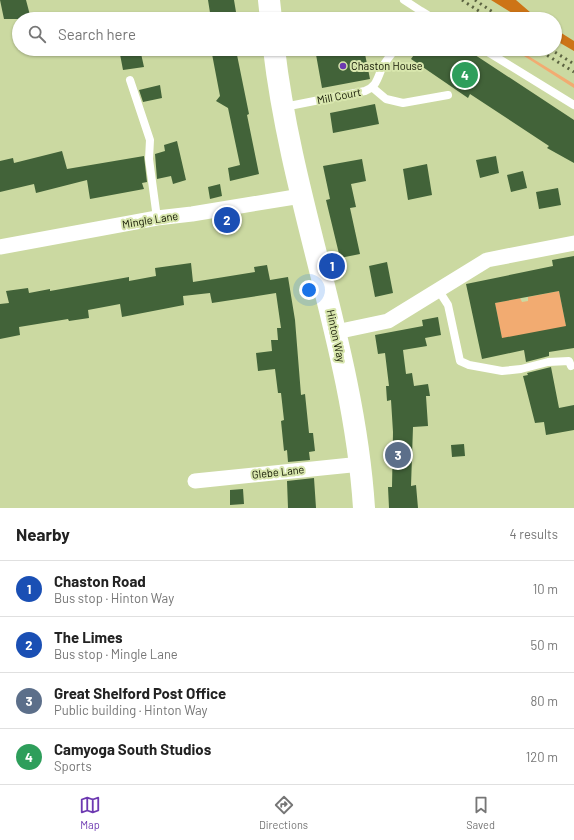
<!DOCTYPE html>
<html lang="en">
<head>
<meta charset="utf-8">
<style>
  body { margin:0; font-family:Barlow,sans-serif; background:#f6f6f6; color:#222 }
  .you { position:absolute; left:309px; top:290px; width:14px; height:14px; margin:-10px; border:3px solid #fff; border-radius:50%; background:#1a73e8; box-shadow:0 0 0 6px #1a73e833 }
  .badge { display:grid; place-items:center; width:26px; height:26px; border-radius:50%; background:#6d39b1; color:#fff; font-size:13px; font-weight:700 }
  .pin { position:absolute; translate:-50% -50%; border:2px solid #fff; box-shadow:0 1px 4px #0006 }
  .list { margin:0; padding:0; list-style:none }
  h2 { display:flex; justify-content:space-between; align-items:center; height:52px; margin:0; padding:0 16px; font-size:17px }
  h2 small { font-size:13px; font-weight:400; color:#767676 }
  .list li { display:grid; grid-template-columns:26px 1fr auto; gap:12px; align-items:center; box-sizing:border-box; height:56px; padding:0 16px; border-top:1px solid #e0e0e0 }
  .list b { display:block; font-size:15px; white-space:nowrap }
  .list p { margin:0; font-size:13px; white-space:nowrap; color:#767676 }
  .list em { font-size:13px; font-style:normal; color:#767676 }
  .icon { flex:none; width:22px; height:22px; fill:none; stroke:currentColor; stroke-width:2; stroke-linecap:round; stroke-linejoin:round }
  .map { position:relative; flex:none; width:574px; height:508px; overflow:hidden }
  .search { position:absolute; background:#fff; box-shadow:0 1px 3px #0004; left:12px; right:12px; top:12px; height:44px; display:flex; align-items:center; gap:10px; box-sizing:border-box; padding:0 14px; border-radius:22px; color:#767676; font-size:15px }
  .sheet { height:276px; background:#fff }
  nav { display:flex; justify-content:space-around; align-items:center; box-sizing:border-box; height:56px; border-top:1px solid #e0e0e0; background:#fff; font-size:11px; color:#767676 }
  nav a { display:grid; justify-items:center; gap:2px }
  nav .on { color:#6d39b1 }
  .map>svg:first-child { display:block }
  .green { fill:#f2ab71 }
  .forest { fill:#cd7416 }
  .building { fill:#426339; fill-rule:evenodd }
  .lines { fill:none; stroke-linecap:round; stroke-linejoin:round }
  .lane { stroke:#fff; stroke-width:8 }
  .street { stroke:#fff; stroke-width:15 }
  .secondary { stroke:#fff; stroke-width:22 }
  .rail { stroke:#5b6341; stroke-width:3; stroke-dasharray:2 4; stroke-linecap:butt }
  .poi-dot { fill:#6d39b1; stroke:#d8e6ad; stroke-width:1.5 }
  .labels { text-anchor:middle; stroke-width:4; stroke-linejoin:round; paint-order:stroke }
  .poi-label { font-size:11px; fill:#121602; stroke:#d8e6ad; text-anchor:start }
  .street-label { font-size:11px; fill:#121602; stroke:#d8e6ad }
</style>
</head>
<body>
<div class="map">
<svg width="574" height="508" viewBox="0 0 574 508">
  <rect width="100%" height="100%" fill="#cbd9a1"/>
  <path class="green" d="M513,49H517L574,84V88Z
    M559,291L569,340L504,349L495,303L520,298L522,302L528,301V297Z"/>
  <path class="forest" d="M491,0H516L538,19H522Z
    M555,29L574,41V51L555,40Z"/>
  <path class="building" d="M0,0H26L31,19H4Z
    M208,0H234L237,18L211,19Z
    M119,49H140L144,67L123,70Z
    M315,49H349V52L364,49L370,79L322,88Z
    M418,49H466L574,120V163L547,148L549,146L470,94L468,98L411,59Z
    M236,50L249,114L247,115L259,174L230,181L228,168L240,165L228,108L216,101L220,96L212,54Z
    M160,85L162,98L143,102L139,90Z
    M375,104L379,124L333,133L330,113Z
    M177,141L186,180L173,184L171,176L157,179L155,154L165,151L164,145Z
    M62,151L67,169L144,156L147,182L142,183L144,189L90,199L87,180L36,193L34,184L0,192V161L13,158L14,163Z
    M496,156L499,173L480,178L476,160Z
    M362,159L366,181L351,184L356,207L350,208L360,254L340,258L326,200L330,199L323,166Z
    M427,164L432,195L408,200L403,169Z
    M523,171L527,188L511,192L507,175Z
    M220,184L222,196L210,199L208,187Z
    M558,188L561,205L539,209L536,192Z
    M574,256V348L549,352V356L526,362L524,350L482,359L466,284L553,266L552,260ZM559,291L566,326L502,338L495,303Z
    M387,262L393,293L375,297L369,266Z
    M191,263L193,282L255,272L254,267L267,265L270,280L288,277L295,320L301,395L305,394L309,433H313L315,451L309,452L310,460L288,462L287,450L284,451L281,421L284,420L281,393H278L275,369L258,371L256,353L272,351L271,340H278L277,328H281L276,293L212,303L210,293L183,296L184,305L122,317L120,304L88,310L89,318L69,321L68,319L19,327L20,335L0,339V304L9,303L6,291L28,288L29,293L50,289V291L129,277V281L156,276L155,268Z
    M438,317L441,335L425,338L427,346L403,350L406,374L412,373L414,386L428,384L430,396H426L428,426L413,427L411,486L416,485L418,508H389L388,487H392L393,432L391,400L387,401L386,386H389L385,353L378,354L375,335L423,326L422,320Z
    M551,367L559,408L574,405V430L546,435L544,422L535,423L523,376L528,375L527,373Z
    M464,444L465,456L452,457L451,445Z
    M314,478L316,508H288L287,481Z
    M243,489L244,504L230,505V490Z"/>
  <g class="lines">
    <path class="lane" d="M404,0L421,11
      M416,19L421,11L434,19
      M483,49L574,105
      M130,80L150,140L149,159L157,218
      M373,88L386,99L403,103L448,95
      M284,107L365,91C377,86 377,79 382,68C385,62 391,55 395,49
      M439,291L448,305L460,361L469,365L502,371L521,369L548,362L569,361L571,366"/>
    <path class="street" d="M0,247L157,218L192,214L301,196
      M336,332L388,321L487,260L574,243
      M195,481L361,464"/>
    <path class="secondary" d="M269,0L271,19
      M274,49C292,204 354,351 364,508"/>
    <path class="rail" d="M462,0L491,19
      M475,0L503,19
      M537,49L574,72
      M550,49L574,64"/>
  </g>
  <circle class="poi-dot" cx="343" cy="66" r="4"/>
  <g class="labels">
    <g class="poi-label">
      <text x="351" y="70">Chaston House</text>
    </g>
    <g class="street-label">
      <text transform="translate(339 96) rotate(-11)" y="4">Mill Court</text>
      <text transform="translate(150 220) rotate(-9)" y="4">Mingle Lane</text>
      <text transform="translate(336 336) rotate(78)" y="4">Hinton Way</text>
      <text transform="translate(278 472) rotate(-6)" y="4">Glebe Lane</text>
    </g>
  </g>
</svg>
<div class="you"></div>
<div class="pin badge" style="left:332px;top:266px;background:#1a4fb4">1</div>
<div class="pin badge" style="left:227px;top:220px;background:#1a4fb4">2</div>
<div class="pin badge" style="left:398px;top:455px;background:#5c6f8a">3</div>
<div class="pin badge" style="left:465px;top:75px;background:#2e9e5b">4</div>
<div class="search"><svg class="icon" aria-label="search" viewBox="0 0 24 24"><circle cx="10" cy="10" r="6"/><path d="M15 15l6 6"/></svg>Search here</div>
</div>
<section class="sheet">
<h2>Nearby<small>4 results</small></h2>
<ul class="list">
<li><span class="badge" style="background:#1a4fb4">1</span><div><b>Chaston Road</b><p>Bus stop · Hinton Way</p></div><em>10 m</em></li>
<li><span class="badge" style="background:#1a4fb4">2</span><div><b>The Limes</b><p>Bus stop · Mingle Lane</p></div><em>50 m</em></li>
<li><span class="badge" style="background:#5c6f8a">3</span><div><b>Great Shelford Post Office</b><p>Public building · Hinton Way</p></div><em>80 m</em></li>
<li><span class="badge" style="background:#2e9e5b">4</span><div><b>Camyoga South Studios</b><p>Sports</p></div><em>120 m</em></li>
</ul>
</section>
<nav>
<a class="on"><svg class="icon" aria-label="map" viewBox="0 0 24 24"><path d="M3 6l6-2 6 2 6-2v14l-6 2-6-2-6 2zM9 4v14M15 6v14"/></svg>Map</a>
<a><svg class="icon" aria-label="directions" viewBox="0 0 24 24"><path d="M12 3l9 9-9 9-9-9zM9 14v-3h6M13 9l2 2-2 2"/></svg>Directions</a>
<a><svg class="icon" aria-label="saved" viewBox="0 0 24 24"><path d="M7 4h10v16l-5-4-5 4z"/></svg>Saved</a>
</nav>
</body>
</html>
